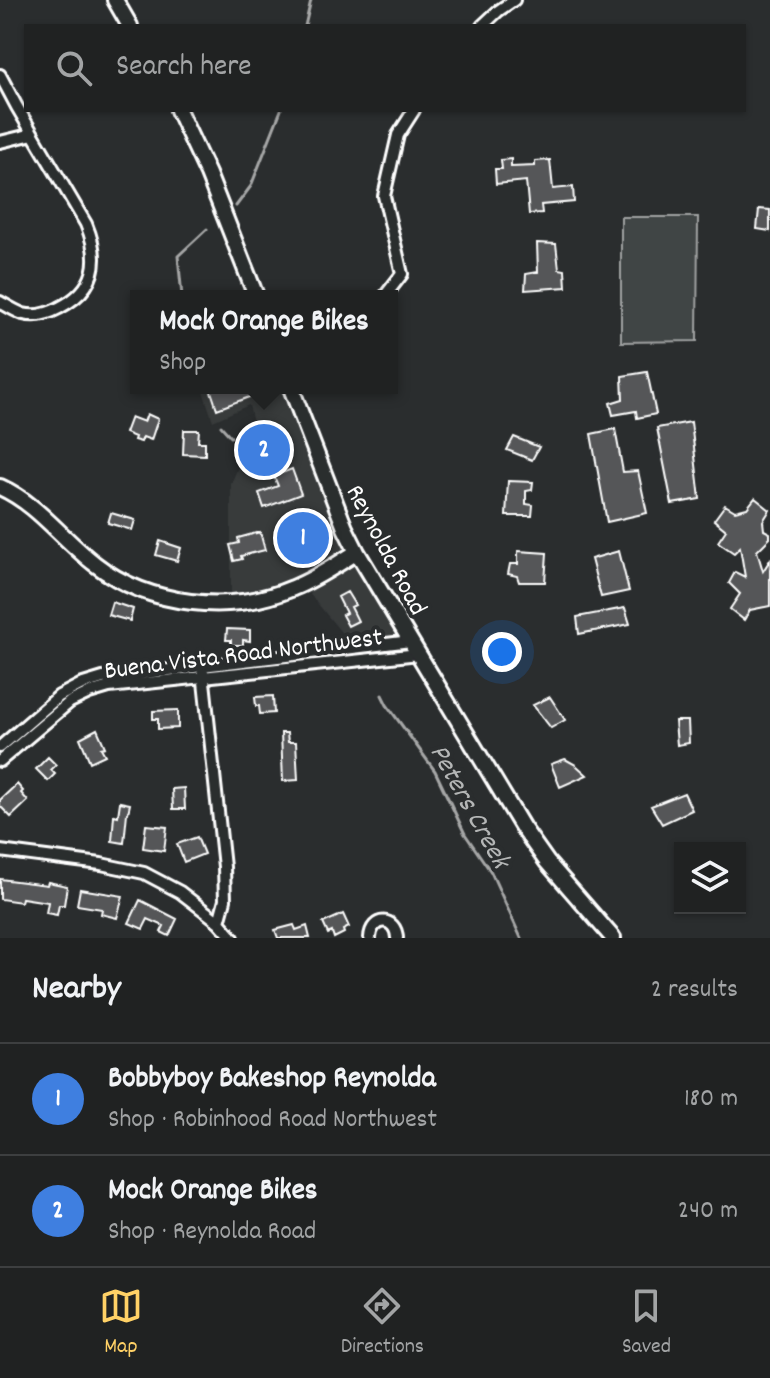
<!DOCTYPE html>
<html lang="en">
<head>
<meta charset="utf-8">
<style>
  body { margin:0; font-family:Dekko,sans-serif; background:#2d2f2f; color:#f1f3f6 }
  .controls { position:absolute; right:24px; bottom:24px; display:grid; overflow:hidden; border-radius:0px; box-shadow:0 2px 6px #0004 }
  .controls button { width:72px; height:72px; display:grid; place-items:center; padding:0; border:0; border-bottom:2px solid #3d3f40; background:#202222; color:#f1f3f6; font:40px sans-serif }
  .you { position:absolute; left:502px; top:652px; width:28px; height:28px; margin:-20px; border:6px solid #fff; border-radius:50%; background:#1a73e8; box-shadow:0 0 0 12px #1a73e833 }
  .badge { display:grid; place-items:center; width:52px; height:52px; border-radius:50%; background:#ffd166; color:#fff; font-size:26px; font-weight:700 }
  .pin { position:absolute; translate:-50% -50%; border:4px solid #fff; box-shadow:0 2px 8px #0006 }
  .popup { position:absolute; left:130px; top:290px; width:268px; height:104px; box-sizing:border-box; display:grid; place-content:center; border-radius:0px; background:#202222; filter:drop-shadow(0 2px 6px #0005); font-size:26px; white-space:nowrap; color:#a2a4a5 }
  .popup b { font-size:30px; color:#f1f3f6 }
  .popup::after { content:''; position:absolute; left:50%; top:100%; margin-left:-16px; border:16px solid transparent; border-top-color:#202222 }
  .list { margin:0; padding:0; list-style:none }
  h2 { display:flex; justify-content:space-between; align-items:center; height:104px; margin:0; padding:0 32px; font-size:34px }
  h2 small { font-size:26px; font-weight:400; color:#a2a4a5 }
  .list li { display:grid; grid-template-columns:52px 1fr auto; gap:24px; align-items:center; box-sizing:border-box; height:112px; padding:0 32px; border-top:2px solid #3d3f40 }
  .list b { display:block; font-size:30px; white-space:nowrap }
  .list p { margin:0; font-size:26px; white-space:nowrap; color:#a2a4a5 }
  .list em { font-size:26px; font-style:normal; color:#a2a4a5 }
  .icon { flex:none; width:44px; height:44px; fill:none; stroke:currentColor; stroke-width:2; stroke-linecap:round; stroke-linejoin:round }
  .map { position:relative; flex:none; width:770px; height:938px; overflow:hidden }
  .search { position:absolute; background:#202222; box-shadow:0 2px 6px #0004; left:24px; right:24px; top:24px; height:88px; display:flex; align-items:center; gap:20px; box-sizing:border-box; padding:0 28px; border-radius:0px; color:#a2a4a5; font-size:30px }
  .sheet { height:328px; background:#202222 }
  nav { display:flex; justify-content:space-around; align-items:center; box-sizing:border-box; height:112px; border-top:2px solid #3d3f40; background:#202222; font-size:22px; color:#a2a4a5 }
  nav a { display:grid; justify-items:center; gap:4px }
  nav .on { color:#ffd166 }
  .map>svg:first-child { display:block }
  .built { fill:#373a3b }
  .green { fill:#414445; stroke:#a0a2a2; stroke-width:2 }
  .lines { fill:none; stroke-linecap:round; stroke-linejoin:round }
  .stream { stroke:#a6a7a7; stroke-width:3 }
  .building { fill:#555758; stroke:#fff; stroke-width:2 }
  .street-casing { stroke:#fff; stroke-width:16 }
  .secondary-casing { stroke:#fff; stroke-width:20 }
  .street { stroke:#2a2d2e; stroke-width:10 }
  .secondary { stroke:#2a2d2e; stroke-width:14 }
  .labels { text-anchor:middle; stroke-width:8; stroke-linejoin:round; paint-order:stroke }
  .street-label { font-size:26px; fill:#fff; stroke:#2a2d2e }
  .water-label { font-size:28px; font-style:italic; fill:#b4b6b6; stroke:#2a2d2e }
</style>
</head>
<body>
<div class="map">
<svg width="770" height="938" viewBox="0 0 770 938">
  <rect width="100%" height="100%" fill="#2a2d2e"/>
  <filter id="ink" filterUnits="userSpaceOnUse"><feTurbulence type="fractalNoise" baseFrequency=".0125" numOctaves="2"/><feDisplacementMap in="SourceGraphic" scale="16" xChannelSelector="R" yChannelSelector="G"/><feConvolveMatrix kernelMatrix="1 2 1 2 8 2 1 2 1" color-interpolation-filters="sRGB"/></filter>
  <g filter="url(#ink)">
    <path class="built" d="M202,388H286L335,527L404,643L383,650L349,642L309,593L301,580L231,596V484L254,428L249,405L213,421Z"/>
    <path class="green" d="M621,217H698L697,341L621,342Z"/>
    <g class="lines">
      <path class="stream" d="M305,26L311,0
        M236,206L251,186L281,110
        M182,296L178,256L207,229
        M221,426L231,437
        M382,695L387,705L435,771L465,834L491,872L521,938"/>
    </g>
    <path class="building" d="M511,159V167L535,166V161L550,160L553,189L573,187L574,202L541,205L542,213L529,214L526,181L496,184L495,169H502L501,160Z
      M759,209L770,210V231L757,229Z
      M537,243L556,244L559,269L565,270L566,287L525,290L526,274L538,272Z
      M647,372L656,414L637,418L636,411L613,415L610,403L623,399L622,376Z
      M210,388H271V389L217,409Z
      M147,414L158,419L151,440L143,437L141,442L134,440L135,437L125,433L131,417L144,422Z
      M691,422L700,499L672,504L657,428Z
      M615,429L623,472L638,471L647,513L607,522L591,434Z
      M184,430H199L198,442H205V455L183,454Z
      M266,435L276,460L262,465L253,440Z
      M514,437L539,447L532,460L507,450Z
      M292,469L301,494L264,508L259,493L278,486L274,476Z
      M508,481L533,482L532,490L526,491V504L533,505L532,516H506Z
      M755,498L770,510L763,521L764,530L770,533V538L757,551L763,571L770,560V606L750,610L744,620L730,609L740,594L729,583L735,572L745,577L740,547L734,553L718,542L726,530L714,520L725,505L735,511L747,508Z
      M111,513L135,520L132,530L108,523Z
      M300,520L306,535L315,530L319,540L299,549L288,525Z
      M260,532L265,550L241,556L242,559L234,561L230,545L239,543L238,538Z
      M160,541L181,548L177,561L156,555Z
      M518,551L547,553L545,582H519L517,576L508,574L510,564H518Z
      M619,551L629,591L601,597L591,559Z
      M347,592L355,605L351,607L358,621L348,626L342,615L346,613L338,597Z
      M112,602L133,609L130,621L108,615Z
      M625,608L630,624L579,634L577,617Z
      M227,629L250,630V641L243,640V645H231V640H226Z
      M273,696L274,713L260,714L259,706H256L255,697Z
      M550,697L565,720L551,728L533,705Z
      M178,710V728L158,729V719H153V711Z
      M675,721H688L689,743L677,745Z
      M97,729L105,747L101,748L105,755L90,762L80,738Z
      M281,733H287L288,742H296L298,780L283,781Z
      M48,757L56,765L51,770L55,774L48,781L36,769Z
      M565,759L576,765L587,775L560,787L551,764Z
      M17,784L23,791L21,793L28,801L11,817L0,806V800Z
      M184,788L185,809H173L172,789Z
      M684,793L692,810L662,824L651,806Z
      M120,802L130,804L128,813H127L124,843L112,841L114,815L118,816Z
      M146,825L167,827L164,851L143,848Z
      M197,837L204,854L184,862L177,844Z
      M0,879L47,885L48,882L67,886L64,905H59L57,915L46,913L48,902L22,898L21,902L0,899Z
      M80,889L123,896L117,918L101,914L102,909L77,905Z
      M140,900L177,919L169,936L161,932L164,926L148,919L143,929L129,923Z
      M343,914L349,927L343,930L344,933L334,938L332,932L328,934L323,923Z
      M294,925L296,930L307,926L310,938H278L275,930Z"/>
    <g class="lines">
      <defs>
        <path id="street" d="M482,26L498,11L514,0
          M0,75L17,107L86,224C101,260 97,289 59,308C48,314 35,317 23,314C15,311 7,306 0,302
          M0,142L33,134
          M385,296L402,274L384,196L398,135L414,110
          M203,672L224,867L225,900L219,922L233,938
          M0,747L59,696L80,685L103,678L411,641
          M0,761L70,702L89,693L109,687L419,654
          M0,851L101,864L144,873L180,892L219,922
          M370,938C371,916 396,916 397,938"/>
        <path id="secondary" d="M115,0L130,26
          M178,110L208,174L256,296
          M291,388L345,528L357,552L523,828L547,862L613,938
          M0,487C38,504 62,539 95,564C149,606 230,615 293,588C316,579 336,565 357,552"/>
      </defs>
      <use href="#street" class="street-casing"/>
      <use href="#secondary" class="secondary-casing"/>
      <use href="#street" class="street"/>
      <use href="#secondary" class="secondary"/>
    </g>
  </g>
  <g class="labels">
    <g class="street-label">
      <text transform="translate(388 549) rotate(62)" y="9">Reynolda Road</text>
      <text transform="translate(243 652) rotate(-7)" y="9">Buena Vista Road Northwest</text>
    </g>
    <g class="water-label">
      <text transform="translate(472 805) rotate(61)" y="10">Peters Creek</text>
    </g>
  </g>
</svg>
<div class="controls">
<button><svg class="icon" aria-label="layers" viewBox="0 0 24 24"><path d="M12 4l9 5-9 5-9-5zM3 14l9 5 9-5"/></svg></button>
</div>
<div class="you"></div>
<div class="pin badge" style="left:303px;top:538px;background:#3f7fe0">1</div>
<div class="pin badge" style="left:264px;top:450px;background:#3f7fe0">2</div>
<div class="popup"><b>Mock Orange Bikes</b>Shop</div>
<div class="search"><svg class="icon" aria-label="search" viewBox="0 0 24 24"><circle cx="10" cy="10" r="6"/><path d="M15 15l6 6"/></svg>Search here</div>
</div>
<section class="sheet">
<h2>Nearby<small>2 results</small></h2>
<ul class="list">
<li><span class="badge" style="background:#3f7fe0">1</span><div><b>Bobbyboy Bakeshop Reynolda</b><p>Shop · Robinhood Road Northwest</p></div><em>180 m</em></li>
<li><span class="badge" style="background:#3f7fe0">2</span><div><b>Mock Orange Bikes</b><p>Shop · Reynolda Road</p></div><em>240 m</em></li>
</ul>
</section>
<nav>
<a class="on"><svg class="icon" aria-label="map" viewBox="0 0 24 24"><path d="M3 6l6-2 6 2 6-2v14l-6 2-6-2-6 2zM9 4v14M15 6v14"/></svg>Map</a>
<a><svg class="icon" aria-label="directions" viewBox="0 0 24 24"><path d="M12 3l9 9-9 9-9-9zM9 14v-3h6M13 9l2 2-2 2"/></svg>Directions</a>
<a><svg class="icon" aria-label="saved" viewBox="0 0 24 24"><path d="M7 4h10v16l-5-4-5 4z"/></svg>Saved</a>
</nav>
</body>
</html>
